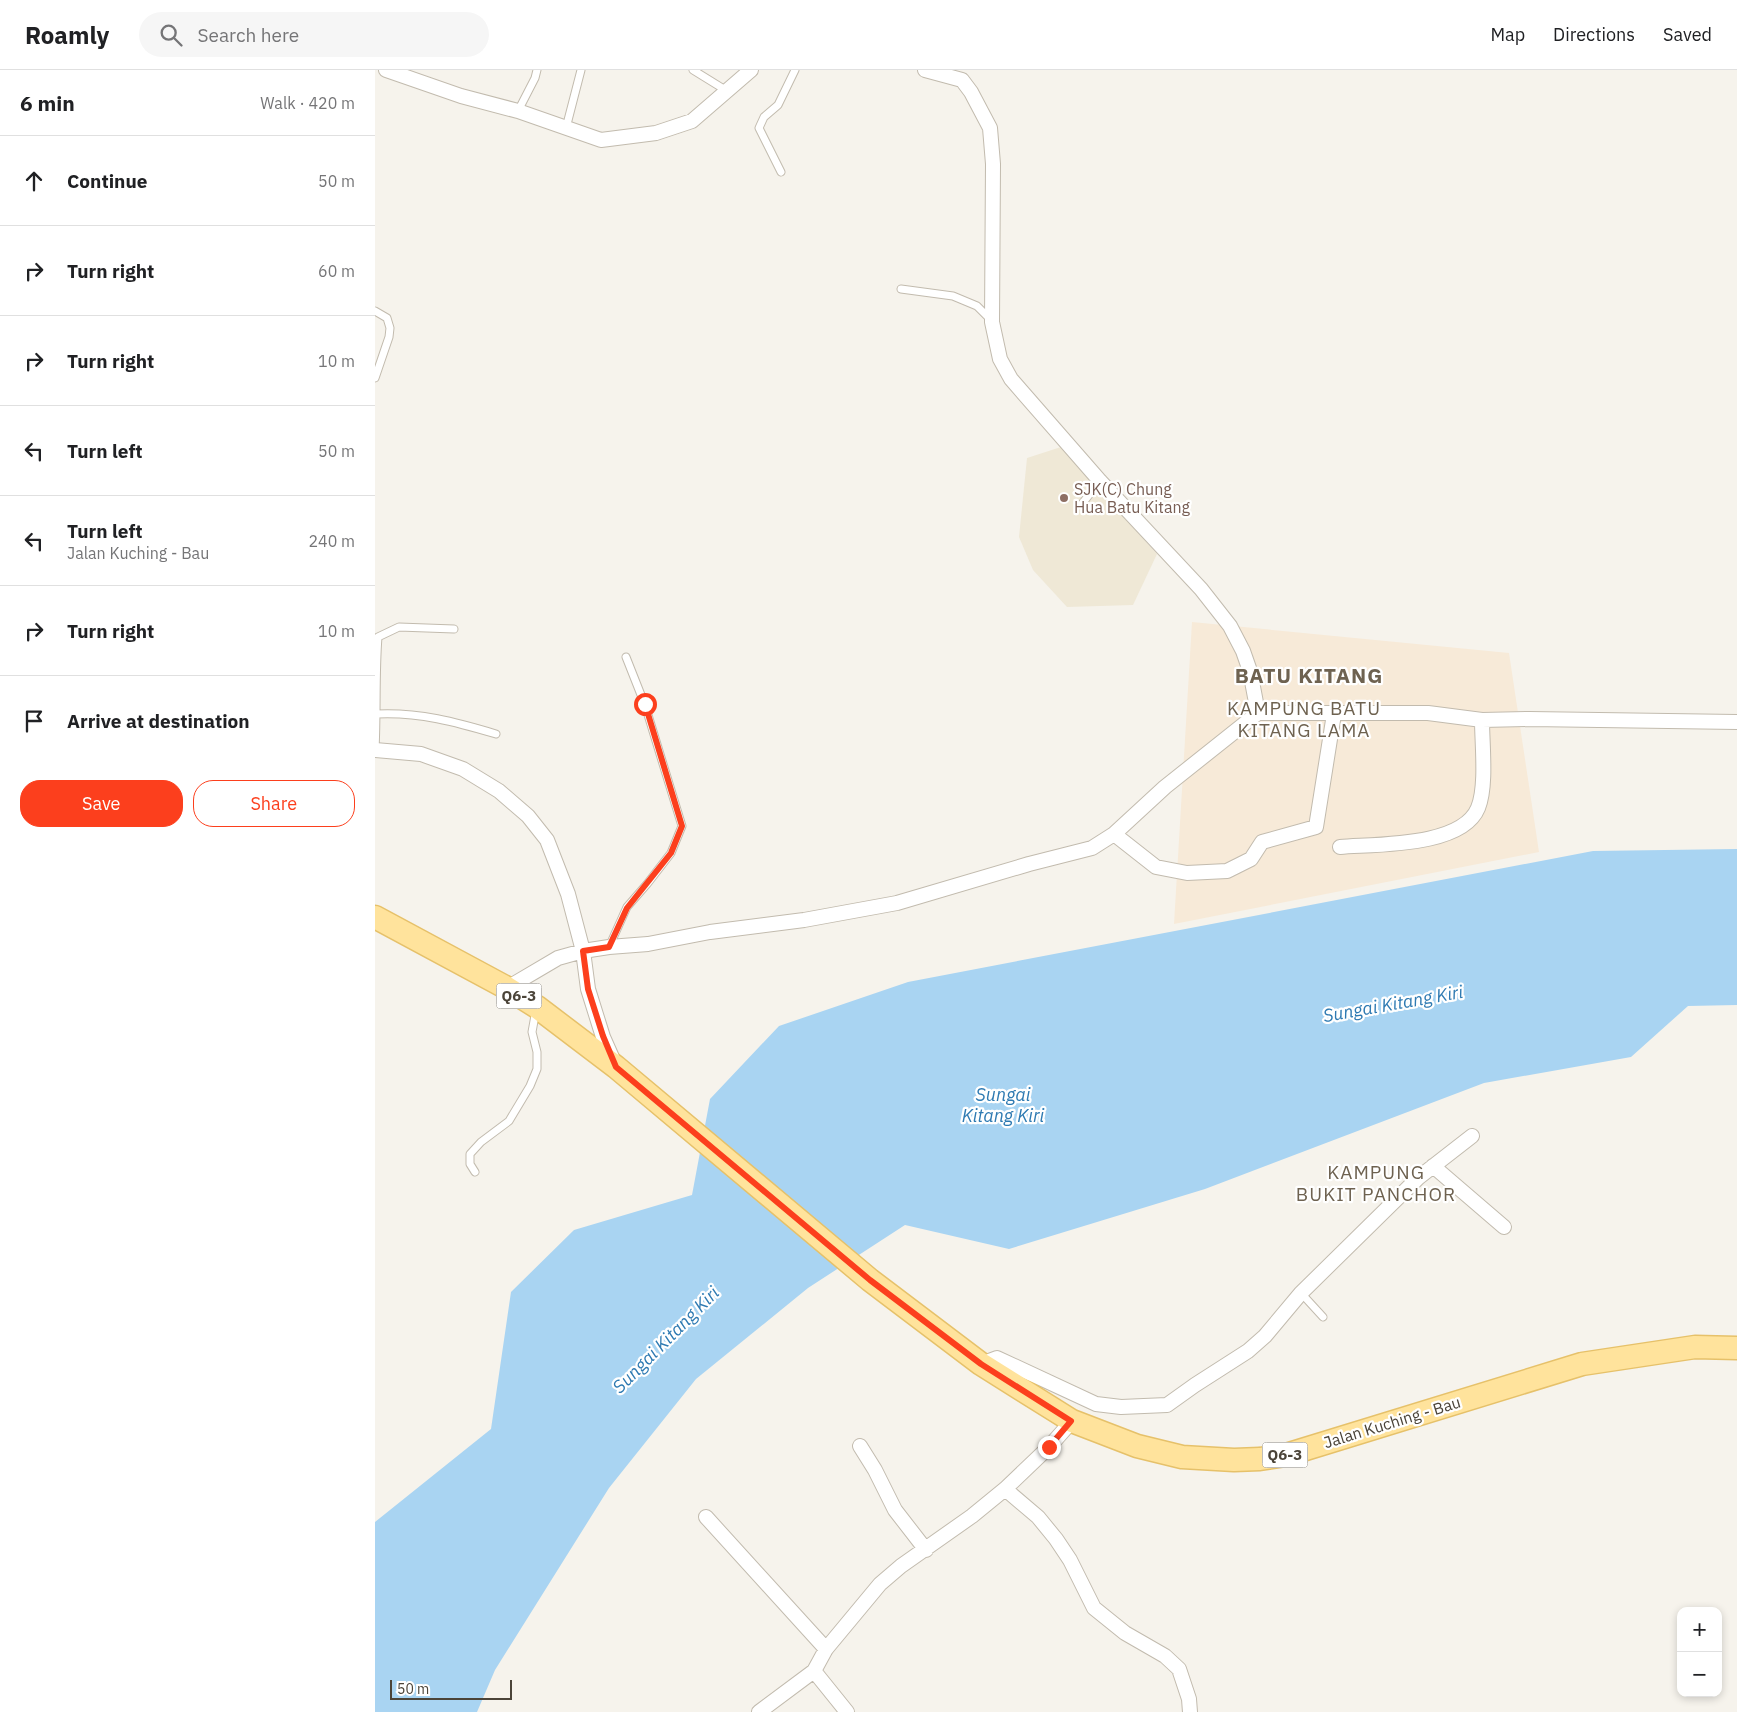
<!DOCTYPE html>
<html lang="en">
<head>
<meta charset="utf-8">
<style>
  body { margin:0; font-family:"IBM Plex Sans",sans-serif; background:#f6f6f6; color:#202124 }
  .controls { position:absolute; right:15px; bottom:15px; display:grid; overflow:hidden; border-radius:10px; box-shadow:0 2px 8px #0003 }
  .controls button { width:45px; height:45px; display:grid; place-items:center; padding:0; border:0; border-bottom:1px solid #e0e0e0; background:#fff; color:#202124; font:25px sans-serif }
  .scale { position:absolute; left:15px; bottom:12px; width:122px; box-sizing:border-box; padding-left:5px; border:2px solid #4b4439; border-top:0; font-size:14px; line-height:18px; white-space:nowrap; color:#4b4439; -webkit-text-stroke:4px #fff; paint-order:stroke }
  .stop { position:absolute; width:15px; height:15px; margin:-11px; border:4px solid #fc3f1d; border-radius:50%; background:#fff }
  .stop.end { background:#fc3f1d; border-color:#fff; box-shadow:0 1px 5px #0008 }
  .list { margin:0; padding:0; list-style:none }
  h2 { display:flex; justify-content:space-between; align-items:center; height:65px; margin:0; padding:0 20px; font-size:21px }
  h2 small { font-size:16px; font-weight:400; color:#757577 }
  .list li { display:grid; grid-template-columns:32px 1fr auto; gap:15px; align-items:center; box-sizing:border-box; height:90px; padding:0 20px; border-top:1px solid #e0e0e0 }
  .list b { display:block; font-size:19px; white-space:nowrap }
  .list p { margin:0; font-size:16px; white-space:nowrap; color:#757577 }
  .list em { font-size:16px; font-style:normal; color:#757577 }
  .actions { display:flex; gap:10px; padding:15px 20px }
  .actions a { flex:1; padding:11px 0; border:1px solid #fc3f1d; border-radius:20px; text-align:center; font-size:18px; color:#fc3f1d }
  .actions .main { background:#fc3f1d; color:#fff }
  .icon { flex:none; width:28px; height:28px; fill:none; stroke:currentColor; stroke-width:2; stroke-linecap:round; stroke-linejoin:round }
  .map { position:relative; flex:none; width:1362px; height:1642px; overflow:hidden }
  header { display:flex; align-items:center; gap:30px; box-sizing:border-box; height:70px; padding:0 25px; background:#fff; border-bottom:1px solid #e0e0e0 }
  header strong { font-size:24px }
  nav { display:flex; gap:28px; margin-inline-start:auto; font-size:18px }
  .search { width:350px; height:45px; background:#f6f6f6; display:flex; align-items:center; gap:12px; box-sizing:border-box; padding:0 18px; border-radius:28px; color:#757577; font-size:19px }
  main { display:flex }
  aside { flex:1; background:#fff }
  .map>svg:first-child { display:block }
  .commercial { fill:#f7ead8 }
  .education { fill:#efe8d6 }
  .water { fill:#a9d4f2 }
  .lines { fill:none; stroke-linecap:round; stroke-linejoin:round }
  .service-casing { stroke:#c2bbae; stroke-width:9 }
  .minor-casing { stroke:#c2bbae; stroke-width:16 }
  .primary-casing { stroke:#e6c16a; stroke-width:25 }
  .service { stroke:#fff; stroke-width:7 }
  .minor { stroke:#fff; stroke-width:14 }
  .primary { stroke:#ffe39c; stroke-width:22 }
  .route { stroke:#fc3f1d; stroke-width:6 }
  .education-dot { fill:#8d6e63; stroke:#fff; stroke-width:2 }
  .labels { text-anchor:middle; stroke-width:4.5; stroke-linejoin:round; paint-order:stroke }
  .shield { fill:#fff; stroke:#817c74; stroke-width:1 }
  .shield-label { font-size:15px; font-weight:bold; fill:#4b4439 }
  .education-label { font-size:16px; fill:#785e54; stroke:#fff; text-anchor:start }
  .street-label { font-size:16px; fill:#4b4439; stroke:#fff }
  .water-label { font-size:18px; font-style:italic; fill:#2e7ab2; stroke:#fff }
  .quarter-label { font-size:19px; letter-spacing:1px; fill:#6e6250; stroke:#fff }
  .district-label { font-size:21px; font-weight:bold; letter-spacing:1px; fill:#6e6250; stroke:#fff }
</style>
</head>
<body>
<header>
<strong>Roamly</strong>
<div class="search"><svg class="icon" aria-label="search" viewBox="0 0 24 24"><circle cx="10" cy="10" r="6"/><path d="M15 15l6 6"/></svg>Search here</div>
<nav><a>Map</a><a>Directions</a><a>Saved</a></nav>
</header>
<main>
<aside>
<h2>6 min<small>Walk · 420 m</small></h2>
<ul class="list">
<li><svg class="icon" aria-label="ahead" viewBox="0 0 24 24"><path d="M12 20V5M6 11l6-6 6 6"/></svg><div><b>Continue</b></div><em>50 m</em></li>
<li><svg class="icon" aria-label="right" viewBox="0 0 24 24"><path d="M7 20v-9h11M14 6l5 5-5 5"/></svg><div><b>Turn right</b></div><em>60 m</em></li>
<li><svg class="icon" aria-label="right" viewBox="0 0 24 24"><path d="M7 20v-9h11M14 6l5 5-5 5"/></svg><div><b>Turn right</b></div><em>10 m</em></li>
<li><svg class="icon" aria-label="left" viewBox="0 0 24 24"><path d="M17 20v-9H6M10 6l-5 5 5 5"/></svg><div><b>Turn left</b></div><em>50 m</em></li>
<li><svg class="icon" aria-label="left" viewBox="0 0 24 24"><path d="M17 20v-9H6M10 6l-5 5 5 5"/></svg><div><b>Turn left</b><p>Jalan Kuching - Bau</p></div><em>240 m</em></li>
<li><svg class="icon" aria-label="right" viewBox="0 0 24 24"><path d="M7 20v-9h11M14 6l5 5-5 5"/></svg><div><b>Turn right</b></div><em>10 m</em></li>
<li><svg class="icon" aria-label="arrive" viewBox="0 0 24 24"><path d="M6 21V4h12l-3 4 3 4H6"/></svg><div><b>Arrive at destination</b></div></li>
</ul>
<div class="actions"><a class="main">Save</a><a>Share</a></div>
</aside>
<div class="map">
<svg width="1362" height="1642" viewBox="0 0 1362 1642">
  <rect width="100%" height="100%" fill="#f6f3ec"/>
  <path class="commercial" d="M817,552L1134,583L1164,782L799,854Z"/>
  <path class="education" d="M686,377L782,484L758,535L692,537L658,500L644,467L652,388Z"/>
  <path class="water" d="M1362,779V935L1313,936L1256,987L1109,1013L830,1119L634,1179L530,1155L433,1218L321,1309L234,1418L120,1600L102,1642H0V1452L116,1359L136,1222L199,1160L317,1125L335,1029L404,956L533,912L1218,781Z"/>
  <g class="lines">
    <defs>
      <path id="service" d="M318,0L352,21
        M143,41L160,8L162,0
        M191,58L206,0
        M406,102L384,58L389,47L403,35L420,0
        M526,219L578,226L602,236L616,250
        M0,241L12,248L15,258L14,267L0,308
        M706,435L725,411
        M2,644C44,642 81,652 121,664
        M0,680C2,642 0,605 3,567L24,557L79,559
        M234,877L252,837L272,814L296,783L307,756L270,635L251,587
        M100,1102L95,1094V1084L106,1072L134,1051L155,1016L162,999V982L157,962L161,940
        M926,1223L948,1247"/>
      <path id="minor" d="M11,0L86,26L143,41L226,70L281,63L317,51L376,0
        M550,0L587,10L596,22L615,58L618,94L617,252L625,289L636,309L725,411L826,519L855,556L868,581L875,601L883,643
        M0,680L46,684L88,699L124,721L153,746L172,770L193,824L208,881L213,919L228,967L240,994
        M739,764L781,797L812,803L852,801L876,789L887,772L941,757L959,644
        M965,777C1001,774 1087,777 1103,738C1112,716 1107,674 1107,650
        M132,918L183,888L208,881L234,877L273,874L335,862L429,850L522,833L654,794L717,778L739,764L790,717L883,643H1053L1107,650L1155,649L1362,652
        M1058,1096L1129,1157
        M606,1294L622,1288L721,1334L746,1337L792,1335L820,1315L873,1281L890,1266L926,1223L1043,1108L1097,1066
        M485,1376L500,1400L520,1440L551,1480
        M630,1419L663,1447L681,1469L695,1490L719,1538L750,1563L790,1586L804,1599L814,1629L815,1642
        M331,1447L451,1579
        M439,1601L472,1642
        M384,1642L439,1601L451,1579L505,1514L526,1496L597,1446L630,1419L674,1377L697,1351"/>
      <path id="primary" d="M0,847L132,918L162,937L241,997L495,1210L606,1294L697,1351L762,1376L807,1387L859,1390L885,1389L911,1385L1207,1294L1320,1277L1362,1278"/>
    </defs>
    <use href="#service" class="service-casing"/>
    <use href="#minor" class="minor-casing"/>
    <use href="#primary" class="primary-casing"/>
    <use href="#service" class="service"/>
    <use href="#minor" class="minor"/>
    <use href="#primary" class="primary"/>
  </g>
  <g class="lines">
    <path class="route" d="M270,634L307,756L296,783L252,838L234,877L208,881L213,919L228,966L241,997L495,1210L606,1294L696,1351L674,1377"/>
  </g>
  <circle class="education-dot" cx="689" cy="428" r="5"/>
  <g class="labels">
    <g class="shield">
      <rect x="121.5" y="913.5" width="45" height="25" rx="4"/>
      <rect x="887.5" y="1372.5" width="45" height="25" rx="4"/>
    </g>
    <g class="shield-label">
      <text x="144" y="931">Q6-3</text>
      <text x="910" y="1390">Q6-3</text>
    </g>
    <g class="education-label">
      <text x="699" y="425">SJK(C) Chung<tspan x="699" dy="18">Hua Batu Kitang</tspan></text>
    </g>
    <g class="street-label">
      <text transform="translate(1017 1352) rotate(-17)" y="6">Jalan Kuching - Bau</text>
    </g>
    <g class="water-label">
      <text transform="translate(1018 934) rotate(-10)" y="6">Sungai Kitang Kiri</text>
      <text x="628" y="1031">Sungai<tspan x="628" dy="21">Kitang Kiri</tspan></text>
      <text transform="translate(291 1270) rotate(-45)" y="6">Sungai Kitang Kiri</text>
    </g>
    <g class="quarter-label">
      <text x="929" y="645">KAMPUNG BATU<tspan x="929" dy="22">KITANG LAMA</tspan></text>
      <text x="1001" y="1109">KAMPUNG<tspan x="1001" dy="22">BUKIT PANCHOR</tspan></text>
    </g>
    <g class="district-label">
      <text x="934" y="613">BATU KITANG</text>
    </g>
  </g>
</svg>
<div class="controls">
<button>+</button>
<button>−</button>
</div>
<div class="scale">50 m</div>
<div class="stop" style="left:270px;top:634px"></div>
<div class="stop end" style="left:674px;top:1377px"></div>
</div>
</main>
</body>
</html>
